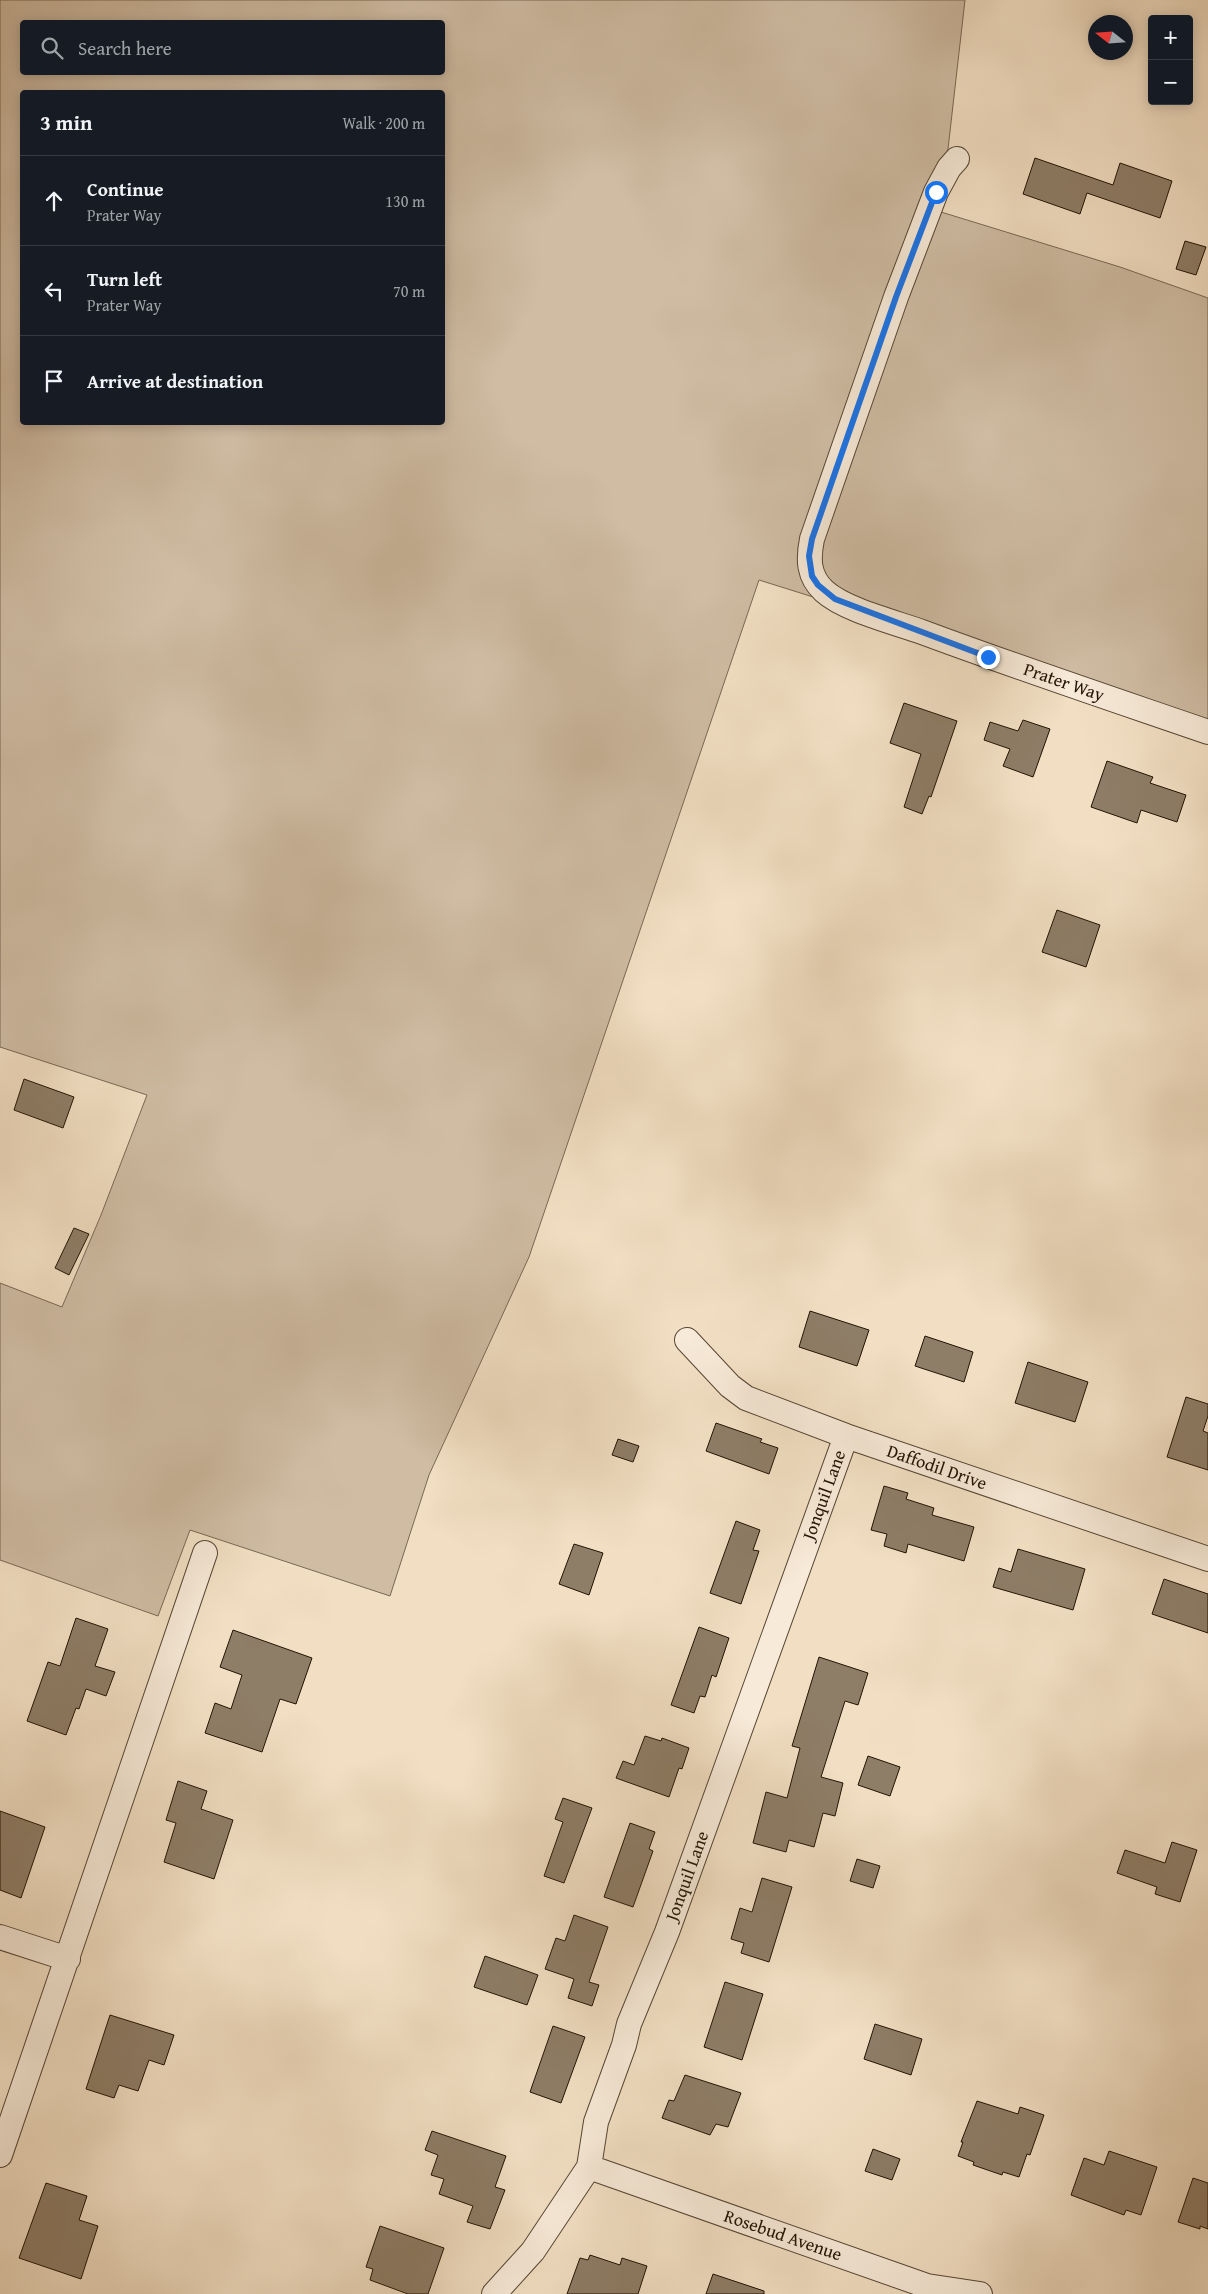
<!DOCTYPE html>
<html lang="en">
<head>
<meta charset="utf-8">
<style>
  body { margin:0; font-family:"Gentium Book Plus",serif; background:#20242c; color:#f1f3f6 }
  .controls { position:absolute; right:15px; top:15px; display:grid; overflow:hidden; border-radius:5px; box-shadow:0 2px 12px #0003 }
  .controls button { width:45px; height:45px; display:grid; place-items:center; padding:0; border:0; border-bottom:1px solid #363941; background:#171b24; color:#f1f3f6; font:25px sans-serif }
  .compass { position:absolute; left:1088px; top:15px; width:45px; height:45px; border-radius:50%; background:#171b24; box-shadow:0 2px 12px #0003; rotate:287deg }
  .stop { position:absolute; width:15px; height:15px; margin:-11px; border:4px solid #1a73e8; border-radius:50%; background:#fff }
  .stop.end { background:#1a73e8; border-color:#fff; box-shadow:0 1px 5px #0008 }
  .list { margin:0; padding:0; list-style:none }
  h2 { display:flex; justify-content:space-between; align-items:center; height:65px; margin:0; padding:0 20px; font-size:21px }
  h2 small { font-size:16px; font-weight:400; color:#9ea1a6 }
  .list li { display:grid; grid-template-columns:32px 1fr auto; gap:15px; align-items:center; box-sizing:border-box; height:90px; padding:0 20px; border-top:1px solid #363941 }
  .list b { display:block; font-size:19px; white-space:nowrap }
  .list p { margin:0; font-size:16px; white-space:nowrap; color:#9ea1a6 }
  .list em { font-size:16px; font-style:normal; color:#9ea1a6 }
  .icon { flex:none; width:28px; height:28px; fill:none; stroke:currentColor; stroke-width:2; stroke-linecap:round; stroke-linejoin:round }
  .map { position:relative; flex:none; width:1208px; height:2294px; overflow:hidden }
  .search { position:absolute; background:#171b24; box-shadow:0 2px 12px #0003; left:20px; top:20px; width:425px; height:55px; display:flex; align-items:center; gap:12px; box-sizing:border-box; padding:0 18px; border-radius:5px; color:#9ea1a6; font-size:19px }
  .panel { position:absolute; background:#171b24; box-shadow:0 2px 12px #0003; left:20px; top:90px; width:425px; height:335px; border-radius:5px }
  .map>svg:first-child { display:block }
  .green { fill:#cfbca3; stroke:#786854; fill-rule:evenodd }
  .building { fill:#8e7d67; stroke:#221304 }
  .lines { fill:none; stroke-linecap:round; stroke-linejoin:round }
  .street-casing { stroke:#564634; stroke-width:26 }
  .street { stroke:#f7ead8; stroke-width:24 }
  .route { stroke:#1a73e8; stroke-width:6 }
  .labels { text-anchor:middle; stroke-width:4; stroke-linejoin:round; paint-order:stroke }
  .street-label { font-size:18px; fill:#221304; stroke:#f7ead8 }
</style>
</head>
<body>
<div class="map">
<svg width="1208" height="2294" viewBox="0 0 1208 2294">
  <rect width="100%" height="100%" fill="#f2dfc3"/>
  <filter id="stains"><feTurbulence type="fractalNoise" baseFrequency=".004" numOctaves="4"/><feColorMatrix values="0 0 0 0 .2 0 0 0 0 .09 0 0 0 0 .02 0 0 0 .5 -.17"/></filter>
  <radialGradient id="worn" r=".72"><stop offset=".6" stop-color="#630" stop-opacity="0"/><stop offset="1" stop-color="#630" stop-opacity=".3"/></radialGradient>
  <path class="green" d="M0,0H965L948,149L928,208L1120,267L1208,298V721L759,580L529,1257L429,1475L390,1596L190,1530L158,1616L0,1560V1283L62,1307L101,1215L147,1095L0,1047ZM22,22H442V72H22ZM22,92H442V422H22Z"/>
  <path class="building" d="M1035,158L1113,185L1120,163L1172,181L1160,218L1087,193L1080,214L1023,194Z
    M1185,241L1206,247L1196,275L1176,269Z
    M904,703L957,721L931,797L929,796L922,814L904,807L921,754L890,743Z
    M1023,720L1050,729L1033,777L1003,766L1010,749L984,740L990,722L1018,731Z
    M1107,761L1153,777L1150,783L1186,795L1177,822L1141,810L1137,823L1091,807Z
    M1057,910L1100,925L1086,967L1042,952Z
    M24,1079L74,1097L63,1128L14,1110Z
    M74,1228L89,1234L69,1275L55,1268Z
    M810,1311L869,1330L857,1366L799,1347Z
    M925,1336L973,1352L964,1382L915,1366Z
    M1028,1362L1088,1382L1075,1422L1015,1403Z
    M1186,1397L1208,1404V1416L1203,1431L1208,1433V1470L1167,1457Z
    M716,1423L762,1439L760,1442L778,1448L769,1474L706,1451Z
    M618,1439L639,1446L633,1462L612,1455Z
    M884,1486L908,1493L906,1499L934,1508L932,1515L974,1527L964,1561L908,1544L906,1553L884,1546L887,1534L871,1530Z
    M736,1521L760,1530L753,1550L759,1551L741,1604L710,1593Z
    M574,1544L603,1553L589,1595L559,1584Z
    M1018,1549L1085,1569L1073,1610L993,1587L999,1568L1011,1572Z
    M1164,1579L1208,1594V1633L1152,1614Z
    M76,1618L108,1629L95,1666L115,1672L106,1696L86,1689L79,1709L76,1708L66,1735L27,1721L48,1662L60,1666Z
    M699,1627L729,1638L716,1677L712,1675L705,1697L700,1696L694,1713L671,1705Z
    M233,1630L312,1658L296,1704L280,1699L262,1752L205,1733L215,1703L231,1709L242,1675L220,1667Z
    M819,1657L868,1673L858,1705L845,1701L821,1777L843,1783L835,1816L823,1813L814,1847L789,1840L786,1852L753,1843L766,1792L787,1798L800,1748L792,1746Z
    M645,1736L661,1741L662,1738L689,1748L682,1769L679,1768L669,1797L616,1778L623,1761L634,1765Z
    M868,1756L900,1767L890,1796L858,1785Z
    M178,1781L207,1791L201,1809L233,1820L214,1879L164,1862L176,1823L166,1820Z
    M563,1798L592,1808L564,1883L544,1876L563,1822L555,1819Z
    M0,1811L45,1827L21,1898L0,1890Z
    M630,1823L655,1832L649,1849L653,1851L633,1907L604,1897Z
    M1172,1842L1197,1850L1180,1902L1155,1894L1157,1887L1117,1873L1125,1850L1165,1863Z
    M857,1859L880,1866L873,1888L850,1881Z
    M762,1878L792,1887L769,1962L741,1953L744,1943L731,1939L740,1908L752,1912Z
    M574,1915L608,1927L589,1982L599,1985L592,2006L568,1998L574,1979L545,1969L556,1938L565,1941Z
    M485,1956L538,1975L527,2005L474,1987Z
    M725,1982L763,1994L742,2060L704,2047Z
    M110,2015L174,2035L164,2065L149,2060L138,2091L119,2085L114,2098L86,2089Z
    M875,2024L922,2039L911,2075L864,2059Z
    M553,2026L585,2037L561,2103L530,2092Z
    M685,2075L741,2093L728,2127L716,2124L710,2135L662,2118L669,2100L674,2101Z
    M977,2101L1018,2114L1020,2107L1044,2115L1030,2155L1027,2154L1019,2177L1003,2172L1002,2175L973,2165L974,2162L958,2156L963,2142H961Z
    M432,2131L506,2156L495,2187L505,2190L490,2229L467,2222L473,2206L439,2194L444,2179L431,2175L438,2155L425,2150Z
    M873,2149L900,2159L892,2180L865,2171Z
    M1109,2151L1157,2167L1141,2215L1126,2210L1124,2215L1071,2195L1084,2158L1104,2165Z
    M1193,2178L1208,2183V2229L1200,2226V2229L1178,2222Z
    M46,2183L87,2196L79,2220L98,2226L81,2279L19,2258Z
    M380,2226L444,2248L428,2294H408L370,2280L373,2269L366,2267Z
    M590,2255L620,2265L622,2258L647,2266L638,2294H567L580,2258L588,2260Z
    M713,2274L764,2291V2294H706Z"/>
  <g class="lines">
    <defs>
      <path id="street" d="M957,159L949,168L936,192L896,297L812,539C808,559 808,576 824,591C845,610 894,622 922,632C1016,667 1112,699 1208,732
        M687,1340L730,1386L746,1398L846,1436L1208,1559
        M0,1937L68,1959
        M0,2155L205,1553
        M589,2167L927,2286L980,2294
        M494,2294L533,2251L589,2167L596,2122L624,2045L629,2024L667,1932L846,1436"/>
    </defs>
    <use href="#street" class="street-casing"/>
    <use href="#street" class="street"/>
  </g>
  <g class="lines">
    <path class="route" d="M936,192L896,297L812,539L809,556L812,576L818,585L835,599L988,657"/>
  </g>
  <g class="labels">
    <g class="street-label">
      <text transform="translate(1064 682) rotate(19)" y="6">Prater Way</text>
      <text transform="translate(937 1467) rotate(19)" y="6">Daffodil Drive</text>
      <text transform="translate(824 1495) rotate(-70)" y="6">Jonquil Lane</text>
      <text transform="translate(687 1876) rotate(-70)" y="6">Jonquil Lane</text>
      <text transform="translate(783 2235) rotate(19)" y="6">Rosebud Avenue</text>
    </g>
  </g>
  <rect width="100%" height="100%" filter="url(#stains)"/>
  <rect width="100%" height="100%" fill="url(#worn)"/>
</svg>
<div class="controls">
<button>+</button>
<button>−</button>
</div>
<svg class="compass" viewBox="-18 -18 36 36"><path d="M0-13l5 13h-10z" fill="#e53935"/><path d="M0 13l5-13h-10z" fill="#9ea1a6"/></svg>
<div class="stop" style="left:936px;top:192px"></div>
<div class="stop end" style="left:988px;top:657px"></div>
<div class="search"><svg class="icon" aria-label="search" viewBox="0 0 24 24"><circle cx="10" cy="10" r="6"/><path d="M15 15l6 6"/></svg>Search here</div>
<section class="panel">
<h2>3 min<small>Walk · 200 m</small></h2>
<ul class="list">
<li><svg class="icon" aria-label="ahead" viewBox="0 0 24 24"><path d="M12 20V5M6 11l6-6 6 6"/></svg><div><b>Continue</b><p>Prater Way</p></div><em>130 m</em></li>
<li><svg class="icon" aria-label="left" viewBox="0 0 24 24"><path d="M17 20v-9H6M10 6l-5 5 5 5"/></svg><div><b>Turn left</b><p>Prater Way</p></div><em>70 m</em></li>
<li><svg class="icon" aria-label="arrive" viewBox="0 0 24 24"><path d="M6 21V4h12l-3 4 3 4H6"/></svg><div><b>Arrive at destination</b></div></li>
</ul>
</section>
</div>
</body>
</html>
